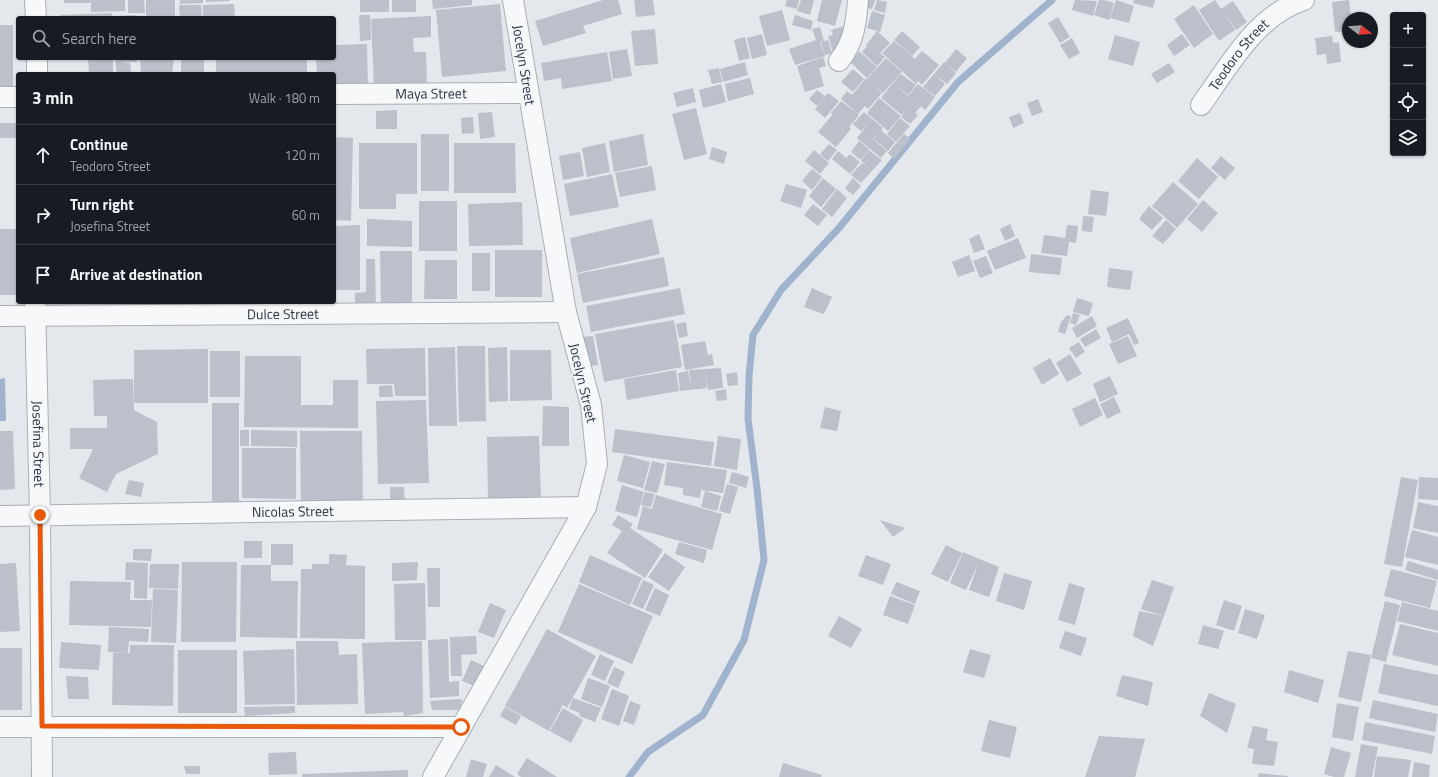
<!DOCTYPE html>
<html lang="en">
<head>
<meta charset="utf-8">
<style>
  body { margin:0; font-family:"Titillium Web",sans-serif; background:#242831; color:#f1f3f6 }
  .controls { position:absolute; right:12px; top:12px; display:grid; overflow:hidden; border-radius:4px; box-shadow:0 1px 3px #0004 }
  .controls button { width:36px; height:36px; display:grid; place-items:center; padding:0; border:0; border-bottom:1px solid #363941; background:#171b24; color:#f1f3f6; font:20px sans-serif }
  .compass { position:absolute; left:1342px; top:12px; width:36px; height:36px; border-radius:50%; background:#171b24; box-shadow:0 1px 3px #0004; rotate:107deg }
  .stop { position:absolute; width:12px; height:12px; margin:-9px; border:3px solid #ea580c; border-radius:50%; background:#fff }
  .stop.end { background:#ea580c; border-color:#fff; box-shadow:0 1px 4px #0008 }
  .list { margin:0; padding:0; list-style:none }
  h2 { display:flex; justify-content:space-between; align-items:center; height:52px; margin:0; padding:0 16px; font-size:17px }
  h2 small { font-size:13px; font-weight:400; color:#9ea1a6 }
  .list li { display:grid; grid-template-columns:26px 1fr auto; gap:12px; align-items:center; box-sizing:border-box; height:60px; padding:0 16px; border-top:1px solid #363941 }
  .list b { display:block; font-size:15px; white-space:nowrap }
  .list p { margin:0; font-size:13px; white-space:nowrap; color:#9ea1a6 }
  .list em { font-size:13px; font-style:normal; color:#9ea1a6 }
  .icon { flex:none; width:22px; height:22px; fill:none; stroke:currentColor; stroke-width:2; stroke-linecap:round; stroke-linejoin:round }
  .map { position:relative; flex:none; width:1438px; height:777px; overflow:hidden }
  .search { position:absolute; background:#171b24; box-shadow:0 1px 3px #0004; left:16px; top:16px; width:320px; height:44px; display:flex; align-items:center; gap:10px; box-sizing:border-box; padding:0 14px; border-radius:4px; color:#9ea1a6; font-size:15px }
  .panel { position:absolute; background:#171b24; box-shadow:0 1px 3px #0004; left:16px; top:72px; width:320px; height:232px; border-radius:4px }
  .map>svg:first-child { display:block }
  .water { fill:#9fb4cc }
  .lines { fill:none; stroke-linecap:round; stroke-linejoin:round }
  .stream { stroke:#9fb4cc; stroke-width:7 }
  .building { fill:#bbc0ca }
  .minor-casing { stroke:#a9aeb7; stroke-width:22 }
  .minor { stroke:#f7f8fa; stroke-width:20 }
  .route { stroke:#ea580c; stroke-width:5 }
  .labels { text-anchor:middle; stroke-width:3; stroke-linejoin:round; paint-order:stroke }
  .street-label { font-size:14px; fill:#2b3445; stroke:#f4f6f9 }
</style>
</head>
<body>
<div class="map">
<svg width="1438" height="777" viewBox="0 0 1438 777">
  <rect width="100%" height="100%" fill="#e4e7ec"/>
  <path class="water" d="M5,378L6,421H0V379Z"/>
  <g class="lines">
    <path class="stream" d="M629,777L648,752L703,715L744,640L764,560L757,488L748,419L749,376L753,335L781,290L839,228L958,82L1052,0"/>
  </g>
  <path class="building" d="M64,0H125V11L91,12V3H64Z
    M128,0H144L145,13H128Z
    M146,0H175V18H146Z
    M180,0H203V3L180,4Z
    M206,0H230V1L206,2Z
    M360,0H389V12H360Z
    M392,0H416V12H392Z
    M432,0H472V5L433,9Z
    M603,0H618L622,14L583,26L586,33L543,46L535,21Z
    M634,0H653L655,15L636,17Z
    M787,0H799L797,9L785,6Z
    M801,0H814L810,15L797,11Z
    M822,0H842L835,26L817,21Z
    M864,0H875L872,9L863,7Z
    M877,0L887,2L885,13L874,10Z
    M1075,0L1097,1L1093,16L1072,10Z
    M1099,0H1104L1114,3L1109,20L1094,15Z
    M1116,0L1134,6L1129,23L1110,18Z
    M1134,0H1155L1153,8L1133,3Z
    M1215,0L1221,9L1233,1L1247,22L1236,30L1222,10L1235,30L1219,41L1199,10Z
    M1349,0L1351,18H1348V31L1335,32L1332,2Z
    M234,4L235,18H203V5Z
    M500,4L506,71L442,77L436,10Z
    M179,5H201L202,18H180Z
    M1194,5L1213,34L1194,48L1174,19Z
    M782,10L790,40L767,46L759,16Z
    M872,11L885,15L880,32L867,28Z
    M112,13V18H60V15Z
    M136,15V18H115V16Z
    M359,15H370L371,40L360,41Z
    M795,15L813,21L811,30L792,25Z
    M431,16V37L413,38L414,52H426L427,84L374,86L371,19Z
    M1058,17L1070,37L1060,43L1048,23Z
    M0,25H13V90H0Z
    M845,26L844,48L833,52L828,36L833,35L831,30Z
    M820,27L824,41L820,42L825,56L795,65L789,49L816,40L812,29Z
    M655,29L658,64L635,66L631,31Z
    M877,31L890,43L880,53L885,57L877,66L862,52L867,46L866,45Z
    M902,31L920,47L912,56L894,40Z
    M762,34L767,55L752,59L747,38Z
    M1182,34L1190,45L1174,56L1167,45Z
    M1115,35L1140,42L1133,66L1108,59Z
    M1332,36L1333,43L1339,42L1341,62L1327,64L1326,54L1317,55L1315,38Z
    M745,37L750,58L739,61L734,40Z
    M1072,38L1080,53L1069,59L1060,45Z
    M828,40L832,53L825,55L821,42Z
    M894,41L915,59L922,51L939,65L922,85L918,81L916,84L882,53Z
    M367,44L368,87L334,88V74H317L316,58H334V45Z
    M627,49L632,76L613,79L609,52Z
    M956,49L967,58L956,72L945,63Z
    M859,51L877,67L867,78L850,62Z
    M607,52L612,81L562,89L561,78L544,81L541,63Z
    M823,57L826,66L819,68L824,86L805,92L797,66Z
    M88,58H113V74H89Z
    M115,58H137V62H120L130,63L131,74H117Z
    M140,58H174L172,74H141Z
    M181,58H204V74H181Z
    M216,58H307V74H216Z
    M886,58L902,72L883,93L867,79Z
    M745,62L748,75L723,82L720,69Z
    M944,62L956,73L947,84L934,74Z
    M1169,63L1175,72L1157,83L1151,74Z
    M719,68L722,82L712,84L708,70Z
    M853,69L864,79L853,92L841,82Z
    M901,74L916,85L908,95L893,83Z
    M934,74L945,84L935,96L923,87Z
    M750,78L754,94L728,101L725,84Z
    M866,78L882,93L868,109L865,106L858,114L841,99L847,91L852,95Z
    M893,83L908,96L918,84L935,97L925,110L921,106L915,113L918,115L910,124L901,117L909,107L902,115L881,98Z
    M721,84L726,102L703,108L699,90Z
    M693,88L696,102L677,107L673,93Z
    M817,90L825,96L817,106L809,99Z
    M828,93L839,101L825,118L815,109Z
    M879,98L901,116L888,131L867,113Z
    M1038,99L1043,112L1032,116L1027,103Z
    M841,101L859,115L849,127L851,129L836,147L818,132L833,114L831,113Z
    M696,108L707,154L684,160L672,114Z
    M397,110V129H376V111Z
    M492,112L495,137L480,139L478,113Z
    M864,112L883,128L881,130L895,142L888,151L874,139L879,133L873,139L887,151L881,158L857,138L868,124L861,131L853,124Z
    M1020,113L1024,123L1013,128L1009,117Z
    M473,117L474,133L462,134L461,118Z
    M900,118L910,126L896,142L887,134Z
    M0,123H18V138H0Z
    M421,134H449V191H421Z
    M643,134L648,165L614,172L609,141Z
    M904,134L911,139L894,159L888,153Z
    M334,137L353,138L351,221L334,220Z
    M859,141L869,149L861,160L851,152Z
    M359,143H417V194H396V209H359Z
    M454,143H515L516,193H454Z
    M605,143L610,172L587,177L582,148Z
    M829,144L837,150L828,161L820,154Z
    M712,147L727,152L724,164L709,159Z
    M814,150L829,163L820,174L805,161Z
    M869,150L882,160L861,183L851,175L862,163L870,169L861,161Z
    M838,151L846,158L850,154L860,162L850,174L832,159Z
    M580,152L584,176L563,180L559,156Z
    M1221,156L1235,168L1225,180L1211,168Z
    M1197,158L1218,177L1199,199L1178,181Z
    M652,166L656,190L620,197L615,173Z
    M812,169L822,177L812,190L802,181Z
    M612,174L619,207L570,216L564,184Z
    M823,178L836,189L821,207L809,196Z
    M853,178L861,186L853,195L845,188Z
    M1173,182L1198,204L1177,228L1152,206Z
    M786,184L807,190L801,208L780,201Z
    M837,189L847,198L832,217L822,209Z
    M1091,190L1109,192L1106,216L1088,214Z
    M1203,200L1218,213L1202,232L1187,219Z
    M419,201H457V251H419Z
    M522,202L523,245L469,246L468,204Z
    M813,204L827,215L818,226L804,215Z
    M1149,206L1163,218L1152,230L1139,219Z
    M1083,216L1094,217L1092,232L1082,231Z
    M367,219L412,221V247L367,246Z
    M652,219L660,254L577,273L570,238Z
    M1166,220L1176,229L1163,244L1152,236Z
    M1010,224L1015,236L1005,241L1000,229Z
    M360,225V290H334V226Z
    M1067,225L1078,226L1076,243L1069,242L1067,256L1041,253L1044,235L1065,238Z
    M0,229H17V295H0Z
    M979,234L985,249L974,253L969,239Z
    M1018,238L1026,258L995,270L987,251Z
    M495,250H542V297H495Z
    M380,251H412V307L381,308Z
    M472,253H490V291H472Z
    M1031,254L1062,258L1060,275L1029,272Z
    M969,255L975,271L958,277L952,262Z
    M986,256L993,273L980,278L973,261Z
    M664,257L669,286L583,303L577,274Z
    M366,259H375L376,312H355V293L366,292Z
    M425,260H457V299H424Z
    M1109,268L1133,271L1130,290L1107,287Z
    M680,288L685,314L591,332L586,306Z
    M812,288L832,297L824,314L804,307Z
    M1077,298L1093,303L1089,316L1073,312Z
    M112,302H139V304H112Z
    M1073,313L1080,315L1076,325L1070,323Z
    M1067,315L1071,316L1065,334L1058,332L1061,322Z
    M1092,316L1097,326L1077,338L1072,328Z
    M1128,318L1139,343L1134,345L1129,334L1112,342L1106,328Z
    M674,320L682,367L604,382L595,334Z
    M686,322L688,336L679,338L676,324Z
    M1096,329L1101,338L1085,347L1080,339Z
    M593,336L598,365L587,367L582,337Z
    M1128,336L1137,356L1118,364L1109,344Z
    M705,341L708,355L712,354L714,365L685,370L681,345Z
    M1079,342L1085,352L1076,358L1069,348Z
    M457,346H485L486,421L459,422Z
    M455,347L457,426H429L428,348Z
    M507,347L508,401L489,402L488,348Z
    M425,348L426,396H395L394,384H367L366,349Z
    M208,349V403H134V350Z
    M510,350H551L552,400L510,401Z
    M210,351H240V397H210Z
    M1070,354L1082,374L1067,382L1056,363Z
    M245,356H301V405H333V380H358V428L244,427Z
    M1050,358L1059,374L1042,385L1033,368Z
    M721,368L723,388L708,390L705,369Z
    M705,369L707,388L680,391L678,373L688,371L691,387L689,370Z
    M676,370L679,391L627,400L624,379Z
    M737,372L738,385L728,386L726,374Z
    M1110,376L1118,394L1100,402L1093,384Z
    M133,379L134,410L157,422L158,454L116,474L107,492L79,478L93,449H70V428H107V416H94L93,380Z
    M392,385L393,397H379V386Z
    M726,389L727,400L717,401L715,391Z
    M1114,397L1121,412L1107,419L1100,404Z
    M1095,398L1103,415L1080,427L1072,409Z
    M426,400L429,483L378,484L376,401Z
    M212,403H239V503H212Z
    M543,406L569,407V446H542Z
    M825,407L841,411L837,431L820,428Z
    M615,429L714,442L711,466L612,452Z
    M240,430H249V446H240Z
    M251,430L297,431V447L251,446Z
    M0,431H13L15,489L0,490Z
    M300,431H362L363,505L301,506Z
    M539,436L541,500L488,501L487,437Z
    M718,436L741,439L737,470L714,466Z
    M242,448H296V499L242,498Z
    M624,455L650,462L643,488L617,481Z
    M652,461L665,464L657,493L644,490Z
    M667,462L727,470L723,493L701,490L700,498L683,495V488L664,485Z
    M732,472L749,477L746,488L729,483Z
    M1401,477L1418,480L1402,567L1384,564Z
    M1419,477L1438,478V500L1418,499Z
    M129,480L144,483L141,497L125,494Z
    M727,484L738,487L730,514L719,511Z
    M622,485L644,492L637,517L615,511Z
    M390,487H404L405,503H390Z
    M705,491L721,496L717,511L701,507Z
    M645,492L655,494L651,507L641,505Z
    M656,495L722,514L712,550L637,529L643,506L652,509Z
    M1418,502L1438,506V533L1413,528Z
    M618,515L633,524L630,528L663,550L645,578L607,553L622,531L612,525Z
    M880,520L905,528L893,537Z
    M1412,530L1438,537V565L1405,557Z
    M244,541H262V558H244Z
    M679,542L707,550L704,563L675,554Z
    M271,544H293V565H271Z
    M946,545L962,553L948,582L931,574Z
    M133,549H152L151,561L133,560Z
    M963,552L999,567L989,597L969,590L978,564L966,590L950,583Z
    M665,553L685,567L669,591L648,577Z
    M329,554L347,555L346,565L365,566V639L300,638L301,569H312V564H329Z
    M590,555L642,578L630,605L579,582Z
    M866,555L891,564L883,585L858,576Z
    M1408,561L1438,570V580L1405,570Z
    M126,562L148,563L147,599L134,598V580H125Z
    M182,562H237L236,642H181Z
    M418,562L417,580L392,581V563Z
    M16,563L20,631L0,632V564Z
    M150,564H179L178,589L149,588Z
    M241,565H271V581H298L297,638L240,637Z
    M427,568H440V607H428Z
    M1391,569L1437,581L1430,608L1384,596Z
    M1004,573L1032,581L1024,610L996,601Z
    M643,580L654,585L643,609L632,604Z
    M1152,580L1174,587L1164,616L1141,609Z
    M70,581L131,582L130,600H152L151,627L69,625Z
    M896,582L920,591L915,604L891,594Z
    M425,583L426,640H395L394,584Z
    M1069,583L1085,588L1075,625L1058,620Z
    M579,584L653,616L632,664L558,632Z
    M655,588L669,595L660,616L645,610Z
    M153,589L178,590L176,643L151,642Z
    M890,596L915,605L908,624L883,615Z
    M1224,600L1242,606L1234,631L1216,625Z
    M1385,601L1400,605L1386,662L1371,658Z
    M1402,602L1438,611V631L1397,621Z
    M490,603L506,610L494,638L478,632Z
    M1245,609L1265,615L1257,639L1238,633Z
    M1139,611L1164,616L1153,646L1133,636Z
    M839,616L862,629L851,648L828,636Z
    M1400,624L1438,633V666L1392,655Z
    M1203,625L1224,631L1218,649L1198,644Z
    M109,627L149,629L148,642L129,641L128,653L108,652Z
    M547,629L596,656L567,708L563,705L549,731L505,706Z
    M1065,631L1087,638L1081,656L1059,648Z
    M476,636L477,654L461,655L462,676H451L450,637Z
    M448,639L449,682L459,681V696L430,698L428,640Z
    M296,641H338L339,655L357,654L358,704L297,705Z
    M422,641L423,713L404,716L403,712L365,714L362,643Z
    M61,642L101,645L99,670L59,668Z
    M130,645H174L173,706L112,705L113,653H130Z
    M0,648H22V710H0Z
    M294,649L295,704L245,705L243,651Z
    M970,649L991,655L984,678L963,672Z
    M178,650H237V713H178Z
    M1348,651L1371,655L1361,702L1338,697Z
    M600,654L614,661L605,681L591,675Z
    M471,660L484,666L474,686L462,681Z
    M1384,664L1438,675V706L1378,693Z
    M614,667L625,672L618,688L607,683Z
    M1289,670L1324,680L1318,703L1284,692Z
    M1122,675L1153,682L1148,706L1116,696Z
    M66,676L88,677L89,699H68Z
    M588,678L610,686L602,707L581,699Z
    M612,689L629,696L619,726L601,719Z
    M1209,693L1236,704L1227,733L1200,716Z
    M573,698L601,708L595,722L579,716L580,713L569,709Z
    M462,699L460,710H432L430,701Z
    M1373,700L1438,714L1435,732L1369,718Z
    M630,701L641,705L634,725L623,721Z
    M1337,703L1359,707L1353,741L1332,737Z
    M295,706V713L245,716L244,707Z
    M505,707L521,716L516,725L500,716Z
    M563,708L583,720L571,743L550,731Z
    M989,720L1017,727L1010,758L981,751Z
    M1365,722L1435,736L1432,754L1362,740Z
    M1253,726L1268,729L1266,740L1278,742L1274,766L1252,764L1254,749L1247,748Z
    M1099,736L1145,739L1135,777H1085Z
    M1361,744L1378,747L1372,777H1355Z
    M1331,747L1351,753L1344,777H1334L1324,774Z
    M296,752L297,774L269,775L268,753Z
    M1377,756L1411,760L1408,777H1374Z
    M527,758L557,777H521L517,774Z
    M471,759L487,764L483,777H466Z
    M1414,762L1430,765L1429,777H1412Z
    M783,763L822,775L821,777H779Z
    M496,765L515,777H489Z
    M184,766H200V774H186Z
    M408,770V777H302V774Z
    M1259,773L1288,776V777H1258Z"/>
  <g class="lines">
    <defs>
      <g id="minor">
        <path d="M35,0L36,18"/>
        <path d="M37,58V74"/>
        <path d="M839,61C854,42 856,24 858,0"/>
        <path id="s1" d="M334,94L528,93"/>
        <path d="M0,97H18"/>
        <path id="s2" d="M1201,105C1229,66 1256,15 1304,0"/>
        <path id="s3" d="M35,302L40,515L42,777"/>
        <path id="s4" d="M0,316L566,312"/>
        <path id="s5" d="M0,516L586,507"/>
        <path d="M0,727H461"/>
        <path d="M433,777L586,507L597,464L591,405L566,312L513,0"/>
      </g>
    </defs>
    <use href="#minor" class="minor-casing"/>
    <use href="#minor" class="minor"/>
  </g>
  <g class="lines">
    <path class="route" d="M40,515L42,726L461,727"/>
  </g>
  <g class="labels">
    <g class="street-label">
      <text dy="5" stroke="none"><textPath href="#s2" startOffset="63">Teodoro Street</textPath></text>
      <text transform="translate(524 65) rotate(81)" y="5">Jocelyn Street</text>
      <text dy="5" stroke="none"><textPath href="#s1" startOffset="97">Maya Street</textPath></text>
      <text dy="5" stroke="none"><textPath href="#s4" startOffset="283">Dulce Street</textPath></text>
      <text transform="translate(583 383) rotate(77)" y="5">Jocelyn Street</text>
      <text dy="5" stroke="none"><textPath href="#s3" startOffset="142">Josefina Street</textPath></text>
      <text dy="5" stroke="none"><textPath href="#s5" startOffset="293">Nicolas Street</textPath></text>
    </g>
  </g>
</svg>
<div class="controls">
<button>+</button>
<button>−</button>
<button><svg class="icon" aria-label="locate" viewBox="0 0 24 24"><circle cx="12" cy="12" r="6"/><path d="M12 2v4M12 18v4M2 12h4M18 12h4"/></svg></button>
<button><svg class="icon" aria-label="layers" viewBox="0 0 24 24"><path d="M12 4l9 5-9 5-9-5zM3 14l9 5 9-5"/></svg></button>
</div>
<svg class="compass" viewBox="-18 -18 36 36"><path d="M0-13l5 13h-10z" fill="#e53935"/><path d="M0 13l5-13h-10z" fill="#9ea1a6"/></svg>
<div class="stop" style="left:461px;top:727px"></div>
<div class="stop end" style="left:40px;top:515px"></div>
<div class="search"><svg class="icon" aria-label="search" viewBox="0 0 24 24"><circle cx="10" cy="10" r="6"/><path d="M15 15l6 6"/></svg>Search here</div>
<section class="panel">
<h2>3 min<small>Walk · 180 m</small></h2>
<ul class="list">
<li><svg class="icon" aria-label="ahead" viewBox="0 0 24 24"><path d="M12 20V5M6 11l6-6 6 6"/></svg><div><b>Continue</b><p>Teodoro Street</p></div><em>120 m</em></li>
<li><svg class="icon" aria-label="right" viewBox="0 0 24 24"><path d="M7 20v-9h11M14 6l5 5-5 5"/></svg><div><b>Turn right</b><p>Josefina Street</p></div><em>60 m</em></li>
<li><svg class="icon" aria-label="arrive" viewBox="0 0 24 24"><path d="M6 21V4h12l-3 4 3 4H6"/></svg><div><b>Arrive at destination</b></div></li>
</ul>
</section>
</div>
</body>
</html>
